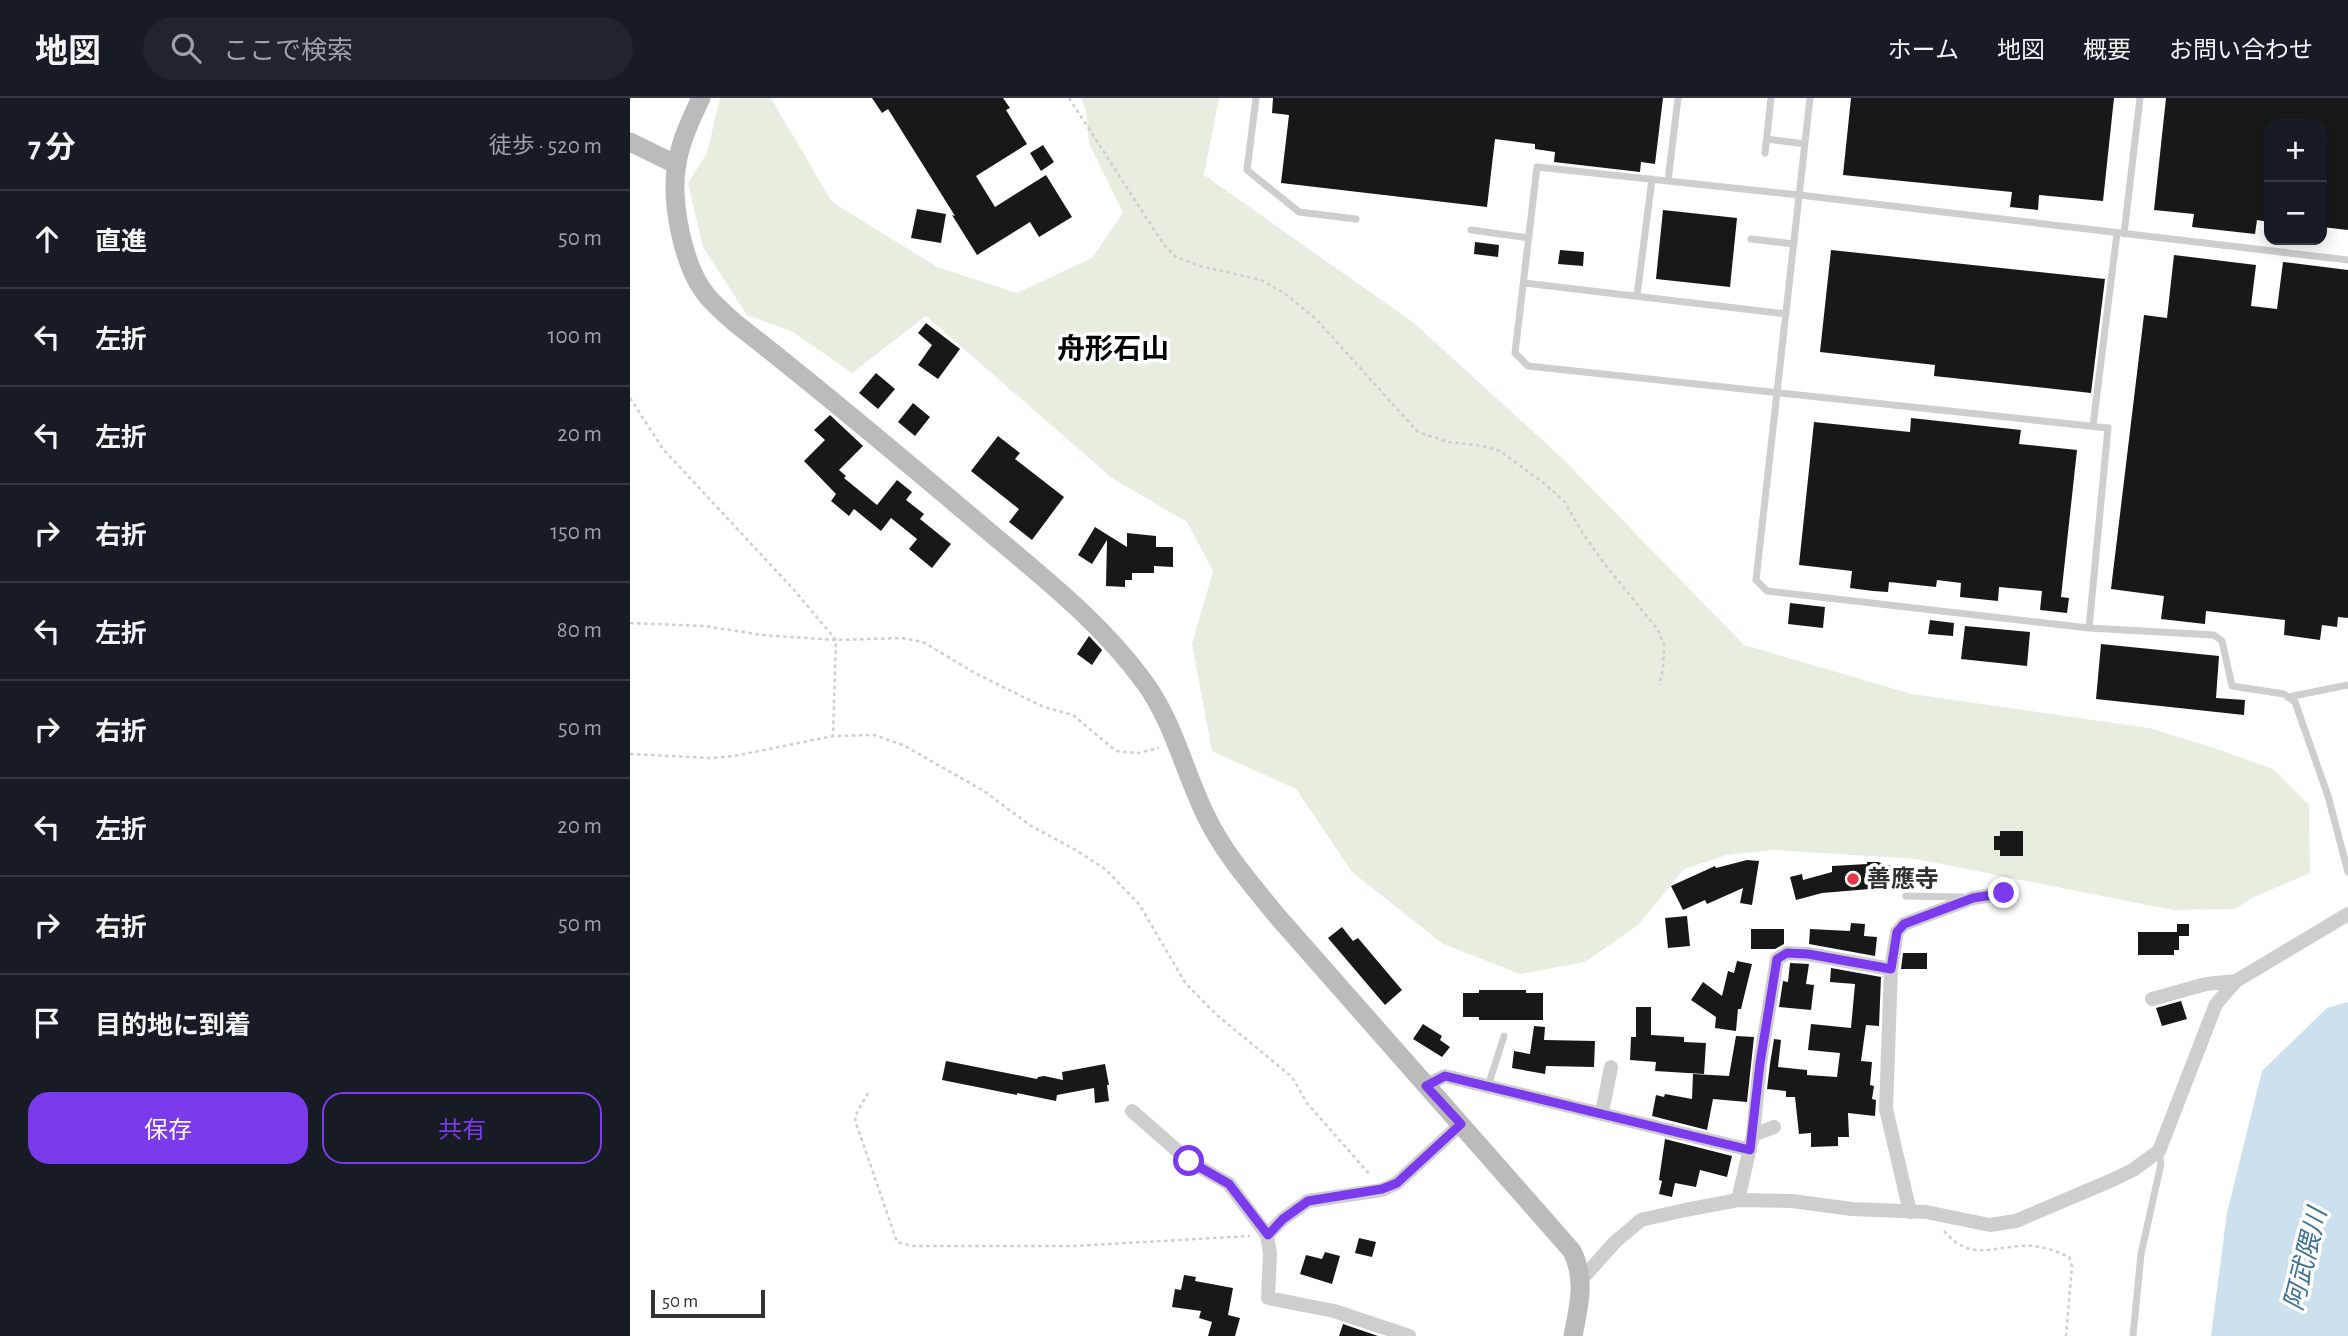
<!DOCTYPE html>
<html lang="ja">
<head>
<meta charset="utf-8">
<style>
  body { margin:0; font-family:"Alegreya Sans","Noto Sans JP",sans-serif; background:#20242c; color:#f1f3f6 }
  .controls { position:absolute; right:21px; top:21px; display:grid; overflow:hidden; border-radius:14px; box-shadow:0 4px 18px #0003 }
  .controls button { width:63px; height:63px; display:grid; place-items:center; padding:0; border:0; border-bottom:2px solid #363941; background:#171b24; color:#f1f3f6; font:35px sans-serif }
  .scale { position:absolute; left:21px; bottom:18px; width:114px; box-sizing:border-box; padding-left:7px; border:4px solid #313131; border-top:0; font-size:19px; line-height:24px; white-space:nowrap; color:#313131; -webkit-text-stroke:5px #fff; paint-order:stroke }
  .stop { position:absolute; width:21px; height:21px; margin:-16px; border:5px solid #7c3aed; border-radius:50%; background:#fff }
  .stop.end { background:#7c3aed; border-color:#fff; box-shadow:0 2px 7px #0008 }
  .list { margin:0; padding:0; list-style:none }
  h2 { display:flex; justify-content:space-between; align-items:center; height:91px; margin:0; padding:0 28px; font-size:30px }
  h2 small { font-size:23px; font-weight:400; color:#9ea1a6 }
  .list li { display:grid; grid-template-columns:46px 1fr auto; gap:21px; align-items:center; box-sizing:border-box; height:98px; padding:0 28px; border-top:2px solid #363941 }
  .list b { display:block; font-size:26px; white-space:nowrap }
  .list em { font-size:23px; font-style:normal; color:#9ea1a6 }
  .actions { display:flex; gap:14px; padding:21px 28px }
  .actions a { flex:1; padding:16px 0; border:2px solid #7c3aed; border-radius:21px; text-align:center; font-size:24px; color:#7c3aed }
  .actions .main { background:#7c3aed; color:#fff }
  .icon { flex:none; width:38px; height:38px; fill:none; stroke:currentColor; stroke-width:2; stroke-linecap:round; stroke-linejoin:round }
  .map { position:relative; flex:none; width:1718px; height:1238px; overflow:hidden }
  header { display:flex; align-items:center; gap:42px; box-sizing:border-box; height:98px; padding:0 35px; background:#171b24; border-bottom:2px solid #363941 }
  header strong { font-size:33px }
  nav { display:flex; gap:38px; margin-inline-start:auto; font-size:24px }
  .search { width:490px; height:63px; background:#20242c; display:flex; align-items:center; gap:18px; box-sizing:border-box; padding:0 24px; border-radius:38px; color:#9ea1a6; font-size:26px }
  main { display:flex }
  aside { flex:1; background:#171b24 }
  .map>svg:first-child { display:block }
  .green { fill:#e7eee0 }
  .water { fill:#cde0ed }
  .building { fill:#181818 }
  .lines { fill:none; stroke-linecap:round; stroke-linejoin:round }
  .path { stroke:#cecece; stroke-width:2.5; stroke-dasharray:3.5 3.5; stroke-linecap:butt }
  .lane { stroke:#cecece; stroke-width:7 }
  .street { stroke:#cecece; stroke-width:14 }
  .secondary { stroke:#bbb; stroke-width:19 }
  .route { stroke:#7c3aed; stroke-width:9 }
  .poi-dot { fill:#e33944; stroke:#fff; stroke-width:2.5 }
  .labels { text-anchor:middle; stroke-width:7; stroke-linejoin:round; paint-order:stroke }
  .poi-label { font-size:24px; font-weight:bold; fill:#313131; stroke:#fff; text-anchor:start }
  .water-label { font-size:26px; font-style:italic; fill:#3f7293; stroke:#fff }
  .quarter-label { font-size:28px; font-weight:bold; fill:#000; stroke:#fff }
</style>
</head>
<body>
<header>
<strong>地図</strong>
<div class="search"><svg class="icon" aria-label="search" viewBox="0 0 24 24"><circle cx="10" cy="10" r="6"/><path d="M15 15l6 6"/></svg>ここで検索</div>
<nav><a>ホーム</a><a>地図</a><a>概要</a><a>お問い合わせ</a></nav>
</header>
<main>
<aside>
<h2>7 分<small>徒歩 · 520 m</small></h2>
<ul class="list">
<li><svg class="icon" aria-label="ahead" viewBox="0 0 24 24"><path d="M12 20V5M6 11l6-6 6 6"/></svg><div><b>直進</b></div><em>50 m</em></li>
<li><svg class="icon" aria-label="left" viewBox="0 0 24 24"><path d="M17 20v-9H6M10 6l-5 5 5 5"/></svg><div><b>左折</b></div><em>100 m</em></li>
<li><svg class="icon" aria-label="left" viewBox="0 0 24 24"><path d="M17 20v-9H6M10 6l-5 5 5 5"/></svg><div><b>左折</b></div><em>20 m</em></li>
<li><svg class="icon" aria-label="right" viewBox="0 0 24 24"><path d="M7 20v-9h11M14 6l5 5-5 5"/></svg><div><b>右折</b></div><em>150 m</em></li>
<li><svg class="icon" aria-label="left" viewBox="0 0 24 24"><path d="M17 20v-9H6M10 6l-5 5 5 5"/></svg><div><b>左折</b></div><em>80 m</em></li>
<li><svg class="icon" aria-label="right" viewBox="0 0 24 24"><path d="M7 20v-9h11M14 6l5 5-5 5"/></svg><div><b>右折</b></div><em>50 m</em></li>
<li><svg class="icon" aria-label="left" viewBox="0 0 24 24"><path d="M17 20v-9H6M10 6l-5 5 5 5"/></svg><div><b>左折</b></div><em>20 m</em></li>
<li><svg class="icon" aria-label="right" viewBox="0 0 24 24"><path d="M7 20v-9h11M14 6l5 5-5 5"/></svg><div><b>右折</b></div><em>50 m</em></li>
<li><svg class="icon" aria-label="arrive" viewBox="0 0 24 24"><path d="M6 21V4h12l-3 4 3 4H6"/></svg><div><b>目的地に到着</b></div></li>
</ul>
<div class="actions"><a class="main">保存</a><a>共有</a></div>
</aside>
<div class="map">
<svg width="1718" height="1238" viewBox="0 0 1718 1238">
  <rect width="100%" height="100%" fill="#fff"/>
  <path class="green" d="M90,0H141L202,104L307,169L387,195L462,160L493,115L459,45L456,12L451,0H589L574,77L784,225L932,360L1114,547L1282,596L1519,630L1581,649L1643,671L1679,707L1680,775L1624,799L1605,811L1543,812L1286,761L1143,752L1097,757L1054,771L1008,827L955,864L890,876L813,846L722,774L666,691L582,653L562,546L583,473L557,424L482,380L296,218L222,275L163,234L117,217L73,149L58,85L77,55Z"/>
  <path class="water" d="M1718,904V1238H1581L1597,1115L1632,973L1697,910Z"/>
  <path class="building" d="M242,0H373L380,10L376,12L397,46L346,78L349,83L365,109L416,77L442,119L409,139L400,124L347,157L322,117L325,118L258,11L252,15Z
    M643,0H1033L1025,66L1011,64L1010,74L924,64L925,54L905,51V46L865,41L857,109L651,85L659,17L642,15Z
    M1221,0H1484L1473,103L1409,97L1408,112L1380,109L1382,94L1213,77Z
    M1536,0H1718V132L1692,129V26H1639V124L1627,122L1625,136L1562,129L1564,116L1524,112Z
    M413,47L424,64L411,73L400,55Z
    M287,111L316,116L311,145L281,140Z
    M1033,112L1107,120L1100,189L1026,181Z
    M845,144L869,147L868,159L844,156Z
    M930,152L954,154L953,168L928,166Z
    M1201,152L1475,181L1461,295L1304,278L1305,267L1190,254Z
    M1544,157L1626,167L1621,208L1647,211L1653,164L1718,172V520L1708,519L1707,529L1692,527L1690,542L1654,537L1655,522L1576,513L1575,526L1531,521L1534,498L1481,491L1514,217L1537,220Z
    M296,225L330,251L308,281L288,267L302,247L288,235Z
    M246,275L265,291L248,311L229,295Z
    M283,305L300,319L285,338L268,324Z
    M200,317L233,348L209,372L216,378L214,380L247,407L267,382L282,394L276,402L294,416L290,421L321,446L302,470L279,451L287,441L261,420L251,433L224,411L219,418L201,403L206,396L174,363L195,342L184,332Z
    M1281,320L1391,332L1389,346L1447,352L1431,499L1439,500L1437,515L1410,512L1412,493L1369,489L1368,503L1330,499L1331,485L1307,482L1306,489L1259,484L1258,494L1243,493L1220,490L1222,473L1169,467L1184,324L1280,334Z
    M368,338L390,355L385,361L434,399L402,442L379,424L389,411L341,373Z
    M465,429L497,449V435L526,438V449H543V469L524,468V475H502V482H495V489L476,488L477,442L462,466L448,457Z
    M1160,505L1195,509L1193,530L1158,526Z
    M1300,522L1324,525L1323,538L1298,536Z
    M1335,528L1400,534L1397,568L1331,561Z
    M459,538L472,552L462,567L447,556Z
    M1471,546L1589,558L1586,600L1615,602L1614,617L1466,601Z
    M1370,733H1393V758H1370V752H1364V738H1370Z
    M1117,762L1129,763L1122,807L1110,805L1113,790L1077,806L1075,802L1053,812L1041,788L1085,768L1086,770Z
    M1237,764H1248L1278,773L1273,790L1252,783V790L1192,795L1166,802L1160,779L1172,776L1173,782L1202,774V768L1237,766Z
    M1057,818L1060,848L1038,850L1035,820Z
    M1221,825L1235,826L1234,838L1247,839L1245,858L1179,846L1180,831L1220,833Z
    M1547,826H1559V838H1549V852H1544V857H1508V834H1547Z
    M712,829L723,843L728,840L772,892L755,907L698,840Z
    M1121,831H1154V846L1145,851H1121Z
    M1273,855H1297V871H1271Z
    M1107,863L1122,866L1111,911H1108L1106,933L1085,930L1086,919L1061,902L1073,884L1092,898L1098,873L1104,875Z
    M1160,865L1179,866L1176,886L1184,887L1181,912L1149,909L1153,883L1158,884Z
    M1201,870L1251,879L1249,928L1236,927L1231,963L1242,964L1240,987L1244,988L1242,1001L1246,1002L1245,1018L1218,1015L1219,1039H1208V1048L1181,1049V1035L1169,1036L1165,999H1156V993L1137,991L1140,966L1144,941L1151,942L1148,969L1177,972V977L1207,979L1210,955L1178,952L1181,926L1221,930L1225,886L1200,884Z
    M849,892H896V895H913V922H849V919H833V895H849Z
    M1551,903L1557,921L1532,928L1526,910Z
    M1006,909H1021V937L1054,939V944L1076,945L1074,976L1025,973L1026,964L1000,962L1001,939H1006Z
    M793,926L812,938L810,942L820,949L812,959L783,941Z
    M904,928L915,929L914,942L965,943L964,969L916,968L915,976L882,970L884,953L900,956Z
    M1106,938L1124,939L1117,1004L1083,1001L1077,1032L1022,1018L1026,997L1034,999L1035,996L1062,1001L1063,976L1099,978Z
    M316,963L407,981L408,979L414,978L433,982L432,974L475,966L479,987H477L479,1003L465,1005L464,990L427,997L426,1003L387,995V997L312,982Z
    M1035,1041L1102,1058L1097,1079L1070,1072L1066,1089L1045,1085L1042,1099L1029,1096L1032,1083L1029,1082Z
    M729,1140L746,1144L742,1159L725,1155Z
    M695,1154L710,1158L702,1186L670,1176L676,1157L692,1161Z
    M554,1177L566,1179L565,1183L603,1190L598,1217L610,1220L605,1238H578L582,1224L569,1220L571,1213L542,1209L545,1191L551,1192Z
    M713,1226L748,1238H709Z"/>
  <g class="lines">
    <path class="path" d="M439,0L534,147L546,159L570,168L631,182L654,195L685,220L788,334L818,344L853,348L870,353L915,386L935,404L952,434L973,464L1028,532L1034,547L1033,572L1029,587
      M0,300L33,351L165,493L206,542L203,638
      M0,525L75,528L132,537L206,542L272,540L293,544L345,575L393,599L414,609L443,617L486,653L508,655L529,650
      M0,656L80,660L104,658L203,638L244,637L273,647L354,693L401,728L446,752L475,771L509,806L556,886L588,918L662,979L677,1005L741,1078
      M238,995L225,1018L226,1025L267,1144L283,1148H444L620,1138
      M1314,1133C1339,1162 1358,1150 1391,1148C1407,1146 1424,1152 1439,1159L1442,1168L1436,1238"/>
    <path class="lane" d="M626,0L617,72L669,114L726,121
      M1180,0L1126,482L1137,493L1459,530L1584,537L1592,543L1602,588L1654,596L1665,604L1698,698L1718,774
      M1137,41L1175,46
      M1135,55L1141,0
      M1038,83L1048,0
      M841,132L899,140
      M1494,136L1510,0
      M1121,141L1164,146
      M894,185L1156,216
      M1007,198L1022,81
      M1463,328L1487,135
      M1459,530L1478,330L898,268L885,255L907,69L1169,97L1718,162
      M1658,599L1718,587
      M1276,798L1332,799
      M858,988L874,938
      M1503,1238L1511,1156L1531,1066L1529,1053"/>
    <path class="street" d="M1522,901L1576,886L1606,883
      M796,987L815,978L1120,1052
      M502,1013L559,1063L599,1086L637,1137L640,1155L638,1200L704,1213L779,1238
      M972,1015L981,969
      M1123,1037L1144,1029
      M1108,1102L1123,1037L1130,965L1147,861L1157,855L1178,856L1261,871
      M1280,1114L1256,1011L1261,871L1267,834L1274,826L1343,800L1374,795
      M637,1137L653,1121L678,1103L752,1092L767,1085L831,1026
      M951,1182L985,1144L1011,1122L1055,1112L1108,1102L1162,1103L1222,1111L1296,1114L1360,1127L1386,1123L1480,1083L1503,1072L1529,1053L1586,906L1606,883L1718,816"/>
    <path class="secondary" d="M71,0C61,21 51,42 47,65C40,103 53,170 78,199C86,208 96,217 105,225C189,290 270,359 351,427C410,477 470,523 515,585C544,625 555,676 577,720C595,757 623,788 648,819L942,1153C956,1182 949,1207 943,1238
      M0,44L47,67"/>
  </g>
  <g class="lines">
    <path class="route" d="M559,1063L599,1086L638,1137L653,1121L678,1103L752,1091L767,1085L831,1026L796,988L815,978L1120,1052L1130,965L1147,861L1157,855L1178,856L1261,871L1267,834L1274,826L1343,800L1374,795"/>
  </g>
  <circle class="poi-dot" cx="1223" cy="781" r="7"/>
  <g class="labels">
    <g class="poi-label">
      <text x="1237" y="789">善應寺</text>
    </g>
    <g class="water-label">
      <text transform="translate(1675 1161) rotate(-76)" y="9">阿武隈川</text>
    </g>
    <g class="quarter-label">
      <text x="483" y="260">舟形石山</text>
    </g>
  </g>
</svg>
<div class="controls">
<button>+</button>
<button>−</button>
</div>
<div class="scale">50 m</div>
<div class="stop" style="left:559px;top:1063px"></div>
<div class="stop end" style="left:1374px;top:795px"></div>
</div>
</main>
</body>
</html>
